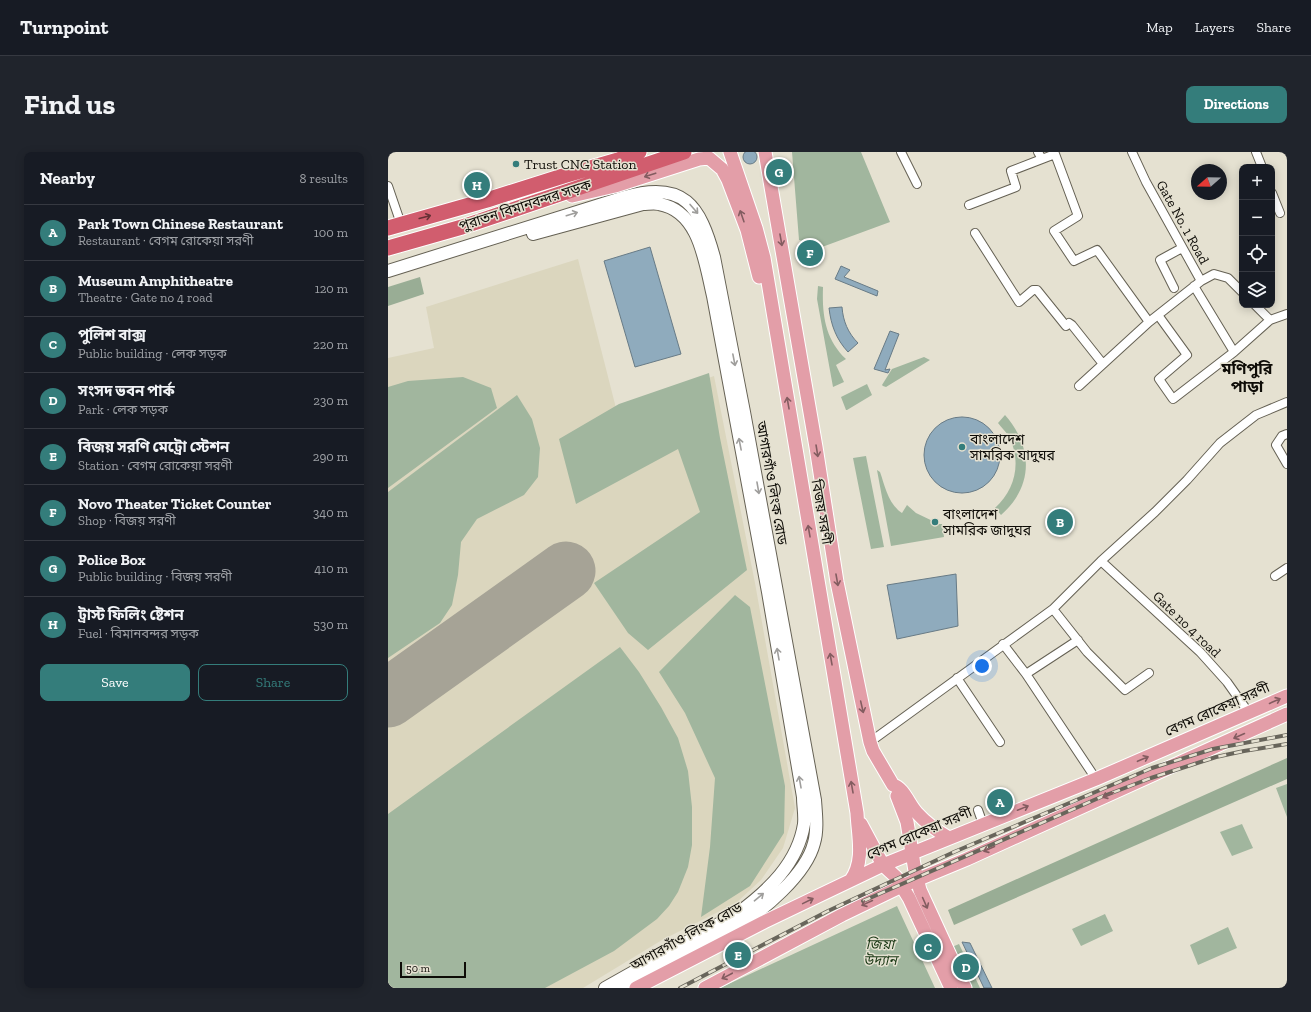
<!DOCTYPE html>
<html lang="en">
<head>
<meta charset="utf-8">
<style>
  body { margin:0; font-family:"Zilla Slab","Noto Sans Bengali",serif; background:#20242c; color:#f1f3f6 }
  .controls { position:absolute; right:12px; top:12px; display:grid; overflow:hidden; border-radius:8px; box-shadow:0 2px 10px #0003 }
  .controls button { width:36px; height:36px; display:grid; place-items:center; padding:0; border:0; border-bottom:1px solid #363941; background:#171b24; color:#f1f3f6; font:20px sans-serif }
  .compass { position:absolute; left:803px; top:12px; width:36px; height:36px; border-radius:50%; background:#171b24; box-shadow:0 2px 10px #0003; rotate:250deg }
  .scale { position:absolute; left:12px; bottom:10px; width:66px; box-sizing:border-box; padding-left:4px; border:2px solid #0e0c07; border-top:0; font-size:11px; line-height:14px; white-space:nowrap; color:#0e0c07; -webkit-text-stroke:3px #e5e1d1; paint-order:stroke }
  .you { position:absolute; left:594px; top:514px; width:14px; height:14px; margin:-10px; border:3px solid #fff; border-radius:50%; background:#1a73e8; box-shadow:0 0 0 6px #1a73e833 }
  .badge { display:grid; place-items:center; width:26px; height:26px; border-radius:50%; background:#347d7b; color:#fff; font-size:13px; font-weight:700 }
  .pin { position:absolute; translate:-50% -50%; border:2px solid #fff; box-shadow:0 1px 4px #0006 }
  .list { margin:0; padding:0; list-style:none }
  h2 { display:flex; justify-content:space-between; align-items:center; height:52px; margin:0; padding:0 16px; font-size:17px }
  h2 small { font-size:13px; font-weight:400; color:#9ea1a6 }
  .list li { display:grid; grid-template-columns:26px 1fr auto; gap:12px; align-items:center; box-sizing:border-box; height:56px; padding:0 16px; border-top:1px solid #363941 }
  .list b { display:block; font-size:15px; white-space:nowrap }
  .list p { margin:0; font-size:13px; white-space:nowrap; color:#9ea1a6 }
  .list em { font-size:13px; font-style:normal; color:#9ea1a6 }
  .actions { display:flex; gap:8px; padding:12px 16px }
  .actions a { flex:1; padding:9px 0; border:1px solid #347d7b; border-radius:8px; text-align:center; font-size:14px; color:#347d7b }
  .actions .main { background:#347d7b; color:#fff }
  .icon { flex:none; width:22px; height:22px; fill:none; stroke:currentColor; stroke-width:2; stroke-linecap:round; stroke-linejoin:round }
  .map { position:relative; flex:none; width:899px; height:836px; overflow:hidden; border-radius:8px }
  header { display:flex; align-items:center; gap:24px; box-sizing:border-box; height:56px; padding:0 20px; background:#171b24; border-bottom:1px solid #363941 }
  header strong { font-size:19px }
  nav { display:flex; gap:22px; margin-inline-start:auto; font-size:14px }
  .intro { display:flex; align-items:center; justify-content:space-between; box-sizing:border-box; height:96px; padding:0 24px }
  h1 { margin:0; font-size:28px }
  .button { padding:10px 18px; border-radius:8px; background:#347d7b; color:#fff; font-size:14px; font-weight:700 }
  main { display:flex; gap:24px; padding:0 24px }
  aside { flex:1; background:#171b24; border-radius:8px; box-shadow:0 2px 10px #0003 }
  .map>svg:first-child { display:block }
  .built { fill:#dbd6be }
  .green { fill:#a1b69e }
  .forest { fill:#99ad95 }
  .water { fill:#8fabbd; stroke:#687b86 }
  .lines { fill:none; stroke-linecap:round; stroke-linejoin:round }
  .runway { stroke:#a6a396; stroke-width:59 }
  .street-casing { stroke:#656154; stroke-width:10 }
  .secondary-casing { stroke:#656154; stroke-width:14 }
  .primary-casing { stroke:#fff; stroke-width:15 }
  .highway-casing { stroke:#fff; stroke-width:17 }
  .street { stroke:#fff; stroke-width:8 }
  .secondary { stroke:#fff; stroke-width:12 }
  .primary { stroke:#e39ea8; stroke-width:13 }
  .highway { stroke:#d15d6e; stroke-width:15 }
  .rail-casing { stroke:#68655b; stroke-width:4 }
  .rail { stroke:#e5e1d1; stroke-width:2.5; stroke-dasharray:8; stroke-linecap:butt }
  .oneway { stroke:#835c60 }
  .oneway2 { stroke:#9f9e9c }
  .oneway3 { stroke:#663035 }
  .poi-dot { fill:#347d7b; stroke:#e5e1d1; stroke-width:1.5 }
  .labels { text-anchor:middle; stroke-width:3; stroke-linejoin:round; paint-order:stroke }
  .poi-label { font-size:14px; fill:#0e0c07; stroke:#e5e1d1; text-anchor:start }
  .street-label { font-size:14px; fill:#0e0c07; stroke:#e5e1d1 }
  .park-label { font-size:14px; font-style:italic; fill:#183713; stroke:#e5e1d1 }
  .quarter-label { font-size:16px; font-weight:bold; fill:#0e0c07; stroke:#e5e1d1 }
</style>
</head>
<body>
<header>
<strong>Turnpoint</strong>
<nav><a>Map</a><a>Layers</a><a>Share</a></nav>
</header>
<div class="intro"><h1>Find us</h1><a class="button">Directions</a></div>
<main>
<aside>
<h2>Nearby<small>8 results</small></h2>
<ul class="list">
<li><span class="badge">A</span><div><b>Park Town Chinese Restaurant</b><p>Restaurant · বেগম রোকেয়া সরণী</p></div><em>100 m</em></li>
<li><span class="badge">B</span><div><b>Museum Amphitheatre</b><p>Theatre · Gate no 4 road</p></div><em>120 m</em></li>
<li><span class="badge">C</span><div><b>পুলিশ বাক্স</b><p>Public building · লেক সড়ক</p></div><em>220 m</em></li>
<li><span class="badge">D</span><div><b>সংসদ ভবন পার্ক</b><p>Park · লেক সড়ক</p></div><em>230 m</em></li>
<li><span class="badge">E</span><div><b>বিজয় সরণি মেট্রো স্টেশন</b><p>Station · বেগম রোকেয়া সরণী</p></div><em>290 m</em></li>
<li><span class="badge">F</span><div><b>Novo Theater Ticket Counter</b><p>Shop · বিজয় সরণী</p></div><em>340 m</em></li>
<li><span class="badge">G</span><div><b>Police Box</b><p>Public building · বিজয় সরণী</p></div><em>410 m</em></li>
<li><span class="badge">H</span><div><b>ট্রাস্ট ফিলিং ষ্টেশন</b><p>Fuel · বিমানবন্দর সড়ক</p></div><em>530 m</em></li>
</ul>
<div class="actions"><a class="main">Save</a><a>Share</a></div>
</aside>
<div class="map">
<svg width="899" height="836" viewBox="0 0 899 836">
  <rect width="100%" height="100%" fill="#e5e1d1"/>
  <path class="built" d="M190,107L229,260L326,224L367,431L407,656L395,696L373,728L348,751L274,788L195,836H0V206L46,196L38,155Z"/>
  <path class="green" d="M404,0H473L502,70L434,95L411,88Z
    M430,134L435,135C434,163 437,187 458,207L448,213L456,230L445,235L429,147Z
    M536,205L542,208L498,235L495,234L494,233L504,217Z
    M321,221L332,286L359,418L260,498L240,481L206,431L312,360L290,297L188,352L171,287L231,252Z
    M75,225L103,236L109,256L0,336V235L20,229Z
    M479,232L484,243L459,258H458L453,245Z
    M129,243L144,267L152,296L150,325L136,343L89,367L73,390L70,423L64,453L52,471L0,506V340Z
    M617,263C645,295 646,334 613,363L607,356C628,337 634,308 620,283C617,279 613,275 610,271Z
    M478,304L496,395L483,397L465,306Z
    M489,318L492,320C497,334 500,352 514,361L519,353L528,361L551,372H554L556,385L503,394Z
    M347,443L362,455L397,634L396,681L362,734L313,765L322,695L327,626L297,561L271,520Z
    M232,495L251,520L273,555L290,586L300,619L304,655V693L300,715L290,740L281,754L269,767L226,799L157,836H0V662Z
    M899,632V665L888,636Z
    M854,672L865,696L844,704L832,680Z
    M509,754L547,836H332Z
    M717,762L725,779L693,794L684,777Z
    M840,775L849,796L810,813L802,793Z
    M571,792L592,836H583L564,795Z"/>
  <path class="forest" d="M32,125L36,142L0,154V135Z
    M899,606V627L566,773L560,758Z"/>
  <path class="water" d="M355 5a7 7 0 1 1 14 0a7 7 0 1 1-14 0Z
    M262,95L293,202L247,215L216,109Z
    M453,114L462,118L456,125L490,139L489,144L447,127Z
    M454,155C455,169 460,181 470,191L460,200C448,187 443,173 441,156Z
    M502,179L511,182L497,218L502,217L500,221L486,217Z
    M536 303a38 38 0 1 1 76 0a38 38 0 1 1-76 0Z
    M568,422L570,474L509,487L499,433Z
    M574,790L582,791L604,836H596Z"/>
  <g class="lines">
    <path class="runway" d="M0,546L178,419"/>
    <defs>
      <path id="street" d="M513,0L529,32
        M650,0L654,7L667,2L690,64L666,79L686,109L709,98L761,170
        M744,0L758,30L813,129L826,122L840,126L854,140
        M868,0L874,15
        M0,34L13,72
        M884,41L892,61
        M581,53L628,35L623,19L654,7
        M587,81L631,150L645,138H649L678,174L681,171L684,173L715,212
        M806,134L846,200
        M786,136L772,108L794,96
        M867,153L882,168L899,162
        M770,163L799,203L771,227L785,247L846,200L882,168
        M691,234L761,170L813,129
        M899,282L894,284L888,293L899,312
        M713,409L812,500L839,530L861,561
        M887,424L899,416
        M665,457L699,500L737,538L761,521
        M615,492L638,522L708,627
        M638,522L690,488
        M569,526L612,590
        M482,590L665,457L713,409L767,360L799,328L832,291L868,263L899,250
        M590,658L595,672"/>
      <path id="secondary" d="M145,82L255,52C260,52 266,51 271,52C312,59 317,111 325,144L380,440L415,645C415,654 417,663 416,672C410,711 380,739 350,761L217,836
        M0,119L237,45C296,28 312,54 326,105L356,260L427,648C428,662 430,678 426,691C418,723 375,758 349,775L235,836"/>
      <path id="primary" d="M342,0L368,76L376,106L469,661C470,684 477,708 463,728
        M377,0L428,295L449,430L482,590L485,599L505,633C516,636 521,653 529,661C538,671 549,679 561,686
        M184,44L227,34L311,7L321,6L334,17L340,28L359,78L371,125
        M509,644L519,670L527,719L532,738L577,836
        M473,672L495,713L508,725L521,746L563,836
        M248,836L376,770L495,713L708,627L899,544
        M317,836L454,763L514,734L579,707L899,562"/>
      <path id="highway" d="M0,76L99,48L175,24L230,8L251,0
        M0,96L74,75L296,0"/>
    </defs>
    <use href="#street" class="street-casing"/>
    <use href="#secondary" class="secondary-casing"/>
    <use href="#primary" class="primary-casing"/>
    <use href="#highway" class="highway-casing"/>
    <use href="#street" class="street"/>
    <use href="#secondary" class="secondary"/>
    <use href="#primary" class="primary"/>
    <use href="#highway" class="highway"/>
    <defs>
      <path id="rail" d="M475,749L713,645L763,626L828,605L856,599L899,592
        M292,836L440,759L566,700L764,616L825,597L899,583"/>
    </defs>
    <use href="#rail" class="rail-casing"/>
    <use href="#rail" class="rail"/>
  </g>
  <defs><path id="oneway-shaft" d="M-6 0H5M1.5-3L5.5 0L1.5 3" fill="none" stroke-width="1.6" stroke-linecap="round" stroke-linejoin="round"/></defs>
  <g class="oneway">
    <use href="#oneway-shaft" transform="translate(262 23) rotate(162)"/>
    <use href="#oneway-shaft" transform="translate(354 64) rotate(-109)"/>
    <use href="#oneway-shaft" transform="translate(393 88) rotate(80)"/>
    <use href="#oneway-shaft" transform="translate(400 251) rotate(-100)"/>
    <use href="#oneway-shaft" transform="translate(429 299) rotate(81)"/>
    <use href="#oneway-shaft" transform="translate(421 379) rotate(-100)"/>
    <use href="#oneway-shaft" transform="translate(449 428) rotate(80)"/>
    <use href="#oneway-shaft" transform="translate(443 507) rotate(-100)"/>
    <use href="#oneway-shaft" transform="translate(887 549) rotate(-24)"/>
    <use href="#oneway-shaft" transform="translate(474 555) rotate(77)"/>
    <use href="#oneway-shaft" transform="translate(851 584) rotate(156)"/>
    <use href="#oneway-shaft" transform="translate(755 607) rotate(-23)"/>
    <use href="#oneway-shaft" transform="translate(464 635) rotate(-100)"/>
    <use href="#oneway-shaft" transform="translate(720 643) rotate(156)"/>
    <use href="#oneway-shaft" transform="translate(635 656) rotate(-22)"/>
    <use href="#oneway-shaft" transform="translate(601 697) rotate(156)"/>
    <use href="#oneway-shaft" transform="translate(420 749) rotate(-26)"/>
    <use href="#oneway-shaft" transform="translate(479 751) rotate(155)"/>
    <use href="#oneway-shaft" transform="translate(537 751) rotate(66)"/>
    <use href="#oneway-shaft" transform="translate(339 824) rotate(152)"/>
  </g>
  <g class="oneway2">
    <use href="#oneway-shaft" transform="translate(306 57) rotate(49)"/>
    <use href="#oneway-shaft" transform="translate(184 62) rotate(-17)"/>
    <use href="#oneway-shaft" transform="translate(346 208) rotate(79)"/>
    <use href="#oneway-shaft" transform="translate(352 292) rotate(-101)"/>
    <use href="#oneway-shaft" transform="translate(370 336) rotate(80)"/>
    <use href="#oneway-shaft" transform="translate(390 502) rotate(-100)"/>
    <use href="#oneway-shaft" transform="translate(412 630) rotate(-100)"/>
    <use href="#oneway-shaft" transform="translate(371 745) rotate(-40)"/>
  </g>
  <use class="oneway3" href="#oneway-shaft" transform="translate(37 65) rotate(-15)"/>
  <g class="poi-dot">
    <circle cx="128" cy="12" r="4"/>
    <circle cx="574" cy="295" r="4"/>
    <circle cx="547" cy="370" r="4"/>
  </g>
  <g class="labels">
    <g class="poi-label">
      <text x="136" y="17">Trust CNG Station</text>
      <text x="582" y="292">বাংলাদেশ<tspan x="582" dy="16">সামরিক যাদুঘর</tspan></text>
      <text x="555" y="367">বাংলাদেশ<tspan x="555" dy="16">সামরিক জাদুঘর</tspan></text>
    </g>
    <g class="street-label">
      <text transform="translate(137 53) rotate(-18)" y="5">পুরাতন বিমানবন্দর সড়ক</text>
      <text transform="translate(795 70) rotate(61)" y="5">Gate No. 1 Road</text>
      <text transform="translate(384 331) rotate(80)" y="5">আগারগাঁও লিংক রোড</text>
      <text transform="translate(434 360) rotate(80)" y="5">বিজয় সরণী</text>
      <text transform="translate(799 472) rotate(44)" y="5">Gate no 4 road</text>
      <text transform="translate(829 557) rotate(-24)" y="5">বেগম রোকেয়া সরণী</text>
      <text transform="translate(531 681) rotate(-23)" y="5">বেগম রোকেয়া সরণী</text>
      <text transform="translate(298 784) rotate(-29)" y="5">আগারগাঁও লিংক রোড</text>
    </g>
    <g class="park-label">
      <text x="492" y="797">জিয়া<tspan x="492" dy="16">উদ্যান</tspan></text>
    </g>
    <g class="quarter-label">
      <text x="859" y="222">মণিপুরি<tspan x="859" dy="18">পাড়া</tspan></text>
    </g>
  </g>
</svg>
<div class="controls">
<button>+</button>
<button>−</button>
<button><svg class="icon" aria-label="locate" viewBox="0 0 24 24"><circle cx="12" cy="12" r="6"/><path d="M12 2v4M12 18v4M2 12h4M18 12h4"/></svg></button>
<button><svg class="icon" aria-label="layers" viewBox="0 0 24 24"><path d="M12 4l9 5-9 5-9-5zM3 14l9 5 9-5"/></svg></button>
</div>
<svg class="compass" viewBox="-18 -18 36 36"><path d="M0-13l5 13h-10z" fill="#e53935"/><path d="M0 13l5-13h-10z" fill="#9ea1a6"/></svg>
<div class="scale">50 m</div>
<div class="you"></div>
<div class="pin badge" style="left:612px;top:650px">A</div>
<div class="pin badge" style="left:672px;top:370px">B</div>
<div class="pin badge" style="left:540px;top:795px">C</div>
<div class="pin badge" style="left:578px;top:815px">D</div>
<div class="pin badge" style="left:350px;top:803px">E</div>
<div class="pin badge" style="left:422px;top:101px">F</div>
<div class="pin badge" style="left:391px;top:20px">G</div>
<div class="pin badge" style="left:89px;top:33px">H</div>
</div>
</main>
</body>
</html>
